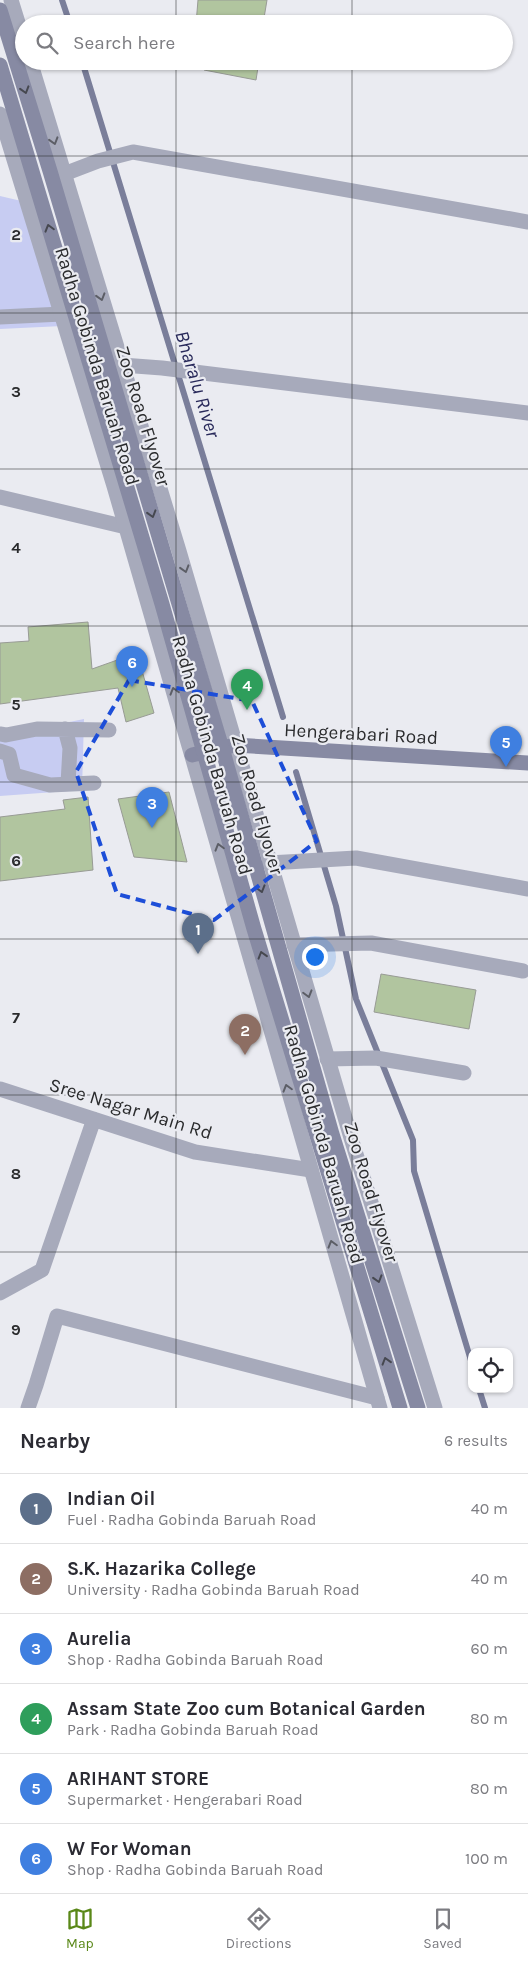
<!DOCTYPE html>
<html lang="en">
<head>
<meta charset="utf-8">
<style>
  body { margin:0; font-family:Karla,sans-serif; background:#f7f7f7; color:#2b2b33 }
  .controls { position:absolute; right:15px; bottom:15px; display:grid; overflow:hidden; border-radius:10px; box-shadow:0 1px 4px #0004 }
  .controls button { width:45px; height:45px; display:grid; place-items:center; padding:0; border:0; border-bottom:1px solid #e1e1e2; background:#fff; color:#2b2b33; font:25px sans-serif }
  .you { position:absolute; left:314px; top:956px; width:18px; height:18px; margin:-12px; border:4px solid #fff; border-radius:50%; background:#1a73e8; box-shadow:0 0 0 8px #1a73e833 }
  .badge { display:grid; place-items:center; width:32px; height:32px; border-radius:50%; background:#5a8818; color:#fff; font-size:16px; font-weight:700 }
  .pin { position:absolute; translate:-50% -41px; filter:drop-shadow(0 1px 2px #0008) }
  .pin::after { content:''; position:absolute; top:26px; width:18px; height:15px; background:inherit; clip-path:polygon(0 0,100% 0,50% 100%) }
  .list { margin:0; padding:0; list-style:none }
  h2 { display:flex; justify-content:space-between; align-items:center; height:65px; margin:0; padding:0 20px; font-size:21px }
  h2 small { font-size:16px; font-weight:400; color:#7c7c81 }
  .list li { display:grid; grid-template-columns:32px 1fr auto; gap:15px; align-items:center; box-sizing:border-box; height:70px; padding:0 20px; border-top:1px solid #e1e1e2 }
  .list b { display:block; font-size:19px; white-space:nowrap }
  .list p { margin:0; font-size:16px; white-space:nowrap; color:#7c7c81 }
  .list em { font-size:16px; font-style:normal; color:#7c7c81 }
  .icon { flex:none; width:28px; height:28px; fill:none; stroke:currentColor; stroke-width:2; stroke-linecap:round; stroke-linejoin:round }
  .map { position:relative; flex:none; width:528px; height:1408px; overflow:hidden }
  .search { position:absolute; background:#fff; box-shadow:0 1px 4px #0004; left:15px; right:15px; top:15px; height:55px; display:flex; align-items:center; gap:12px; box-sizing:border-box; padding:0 18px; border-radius:28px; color:#7c7c81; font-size:19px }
  .sheet { height:485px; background:#fff }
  nav { display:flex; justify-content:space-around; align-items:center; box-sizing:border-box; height:70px; border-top:1px solid #e1e1e2; background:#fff; font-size:14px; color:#7c7c81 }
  nav a { display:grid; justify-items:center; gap:2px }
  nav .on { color:#5a8818 }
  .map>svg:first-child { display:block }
  .green { fill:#c7ccf2 }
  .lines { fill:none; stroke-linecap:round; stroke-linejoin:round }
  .stream { stroke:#7a7e9a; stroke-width:6 }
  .building { fill:#b1c59f; stroke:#989b95 }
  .pedestrian { stroke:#a7aabb; stroke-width:15 }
  .minor { stroke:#a7aabb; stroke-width:15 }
  .tertiary { stroke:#a7aabb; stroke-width:15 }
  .secondary { stroke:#878aa3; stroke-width:15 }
  .secondary-bridge { stroke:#878aa3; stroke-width:15 }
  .oneway { stroke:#464850 }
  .oneway2 { stroke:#5c5e66 }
  .marked { fill:none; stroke:#1d4ed8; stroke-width:4; stroke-dasharray:10 6; stroke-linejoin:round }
  .grid { fill:none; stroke:#2a2b2d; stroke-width:1; stroke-opacity:0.55 }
  .labels { text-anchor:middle; stroke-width:4.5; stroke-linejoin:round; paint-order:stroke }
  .street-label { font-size:19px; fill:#2a2b2d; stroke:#eaebf1 }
  .water-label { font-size:20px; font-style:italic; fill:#272859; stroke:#eaebf1 }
  .grid-label { font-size:16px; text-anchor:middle; font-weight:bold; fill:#2a2b2d; stroke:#eaebf1; stroke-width:4.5; stroke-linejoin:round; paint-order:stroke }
</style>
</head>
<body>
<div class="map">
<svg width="528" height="1408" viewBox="0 0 528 1408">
  <rect width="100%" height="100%" fill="#eaebf1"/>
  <path class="green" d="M0,196L47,207L83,325L0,329Z
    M84,719L82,790L0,796V734L6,735Z"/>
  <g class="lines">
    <path class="stream" d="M62,0L70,24
      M82,61L283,717
      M296,772L336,906L356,999L413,1140L414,1171L472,1364
      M479,1389L485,1408"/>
  </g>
  <path class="building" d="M198,0H267L263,24H196Z
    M205,61H259L256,80L204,70Z
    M88,622L92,669L137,653L154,713L126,722L118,688L0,704V643L29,641L28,627Z
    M169,792L187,862L134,857L118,799Z
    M88,797L93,870L0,881V817L65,809L63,800Z
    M381,974L476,990L469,1029L374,1012Z"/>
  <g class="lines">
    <path class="pedestrian" d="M0,317L62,314
      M65,729L70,748L68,784
      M0,734L6,735L37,729L109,730
      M0,751L9,754L14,775L50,785L94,783"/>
    <path class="minor" d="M64,174L98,161L133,152L528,222
      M122,365L162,368L528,413
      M0,497L126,527
      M269,863L356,858L528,889
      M294,945L371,943L523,971
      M327,1059L376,1058L464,1073
      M0,1089L195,1152L311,1170
      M0,1293L42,1270L94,1119
      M28,1408L36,1385L57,1316L377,1398"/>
    <path class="tertiary" d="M11,0L24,42
      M30,61L179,551L351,1138L435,1408
      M0,114L114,486L380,1408"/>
    <path class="secondary" d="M192,755L235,745L528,763"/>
    <path class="secondary-bridge" d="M0,10L50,171L224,755L332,1134L418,1408
      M0,65L162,604L254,929L400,1408"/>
  </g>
  <defs><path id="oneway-chevron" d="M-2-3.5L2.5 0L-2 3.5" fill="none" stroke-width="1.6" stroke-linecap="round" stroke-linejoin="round" transform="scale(1.25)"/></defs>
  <g class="oneway">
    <use href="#oneway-chevron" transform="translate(25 90) rotate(73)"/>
    <use href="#oneway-chevron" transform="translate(49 228) rotate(-106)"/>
    <use href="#oneway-chevron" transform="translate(152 514) rotate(73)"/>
    <use href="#oneway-chevron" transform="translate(261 889) rotate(74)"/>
    <use href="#oneway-chevron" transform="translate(262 955) rotate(-107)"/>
    <use href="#oneway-chevron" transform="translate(378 1279) rotate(73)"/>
    <use href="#oneway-chevron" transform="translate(386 1361) rotate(-107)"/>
  </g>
  <g class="oneway2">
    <use href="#oneway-chevron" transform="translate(54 141) rotate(73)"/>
    <use href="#oneway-chevron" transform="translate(101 297) rotate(73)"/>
    <use href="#oneway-chevron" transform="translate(185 569) rotate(73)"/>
    <use href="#oneway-chevron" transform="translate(174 691) rotate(-106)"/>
    <use href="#oneway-chevron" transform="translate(219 847) rotate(-106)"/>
    <use href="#oneway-chevron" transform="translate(308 994) rotate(74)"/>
    <use href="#oneway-chevron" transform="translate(287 1088) rotate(-106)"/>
    <use href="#oneway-chevron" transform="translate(332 1244) rotate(-106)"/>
  </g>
  <path class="marked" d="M129,680L252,701L317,841L214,920L117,894L76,772Z"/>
  <path class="grid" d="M176,0V24M352,0V24M176,61V1408M352,61V1408M0,156H528M0,313H528M0,469H528M0,626H528M0,782H528M0,939H528M0,1095H528M0,1252H528"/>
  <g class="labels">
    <g class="street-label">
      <text transform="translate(98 366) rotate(73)" y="7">Radha Gobinda Baruah Road</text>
      <text transform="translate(144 416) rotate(73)" y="7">Zoo Road Flyover</text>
      <text transform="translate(361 733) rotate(3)" y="7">Hengerabari Road</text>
      <text transform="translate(213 755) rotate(74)" y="7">Radha Gobinda Baruah Road</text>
      <text transform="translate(258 804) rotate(74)" y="7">Zoo Road Flyover</text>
      <text transform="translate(131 1108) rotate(17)" y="7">Sree Nagar Main Rd</text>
      <text transform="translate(325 1144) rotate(74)" y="7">Radha Gobinda Baruah Road</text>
      <text transform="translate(372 1192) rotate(73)" y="7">Zoo Road Flyover</text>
    </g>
    <g class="water-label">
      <text transform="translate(198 384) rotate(73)" y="7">Bharalu River</text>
    </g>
  </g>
  <g class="grid-label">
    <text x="16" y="240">2</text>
    <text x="16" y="397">3</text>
    <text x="16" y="553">4</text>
    <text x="16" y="710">5</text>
    <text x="16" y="866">6</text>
    <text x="16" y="1023">7</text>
    <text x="16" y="1179">8</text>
    <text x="16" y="1335">9</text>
  </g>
</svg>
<div class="controls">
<button><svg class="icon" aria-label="locate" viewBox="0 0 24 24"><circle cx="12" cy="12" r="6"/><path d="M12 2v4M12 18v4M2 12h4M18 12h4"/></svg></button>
</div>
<div class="you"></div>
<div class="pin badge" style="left:198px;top:954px;background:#5c6f8a">1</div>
<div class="pin badge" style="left:245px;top:1055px;background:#8d6e63">2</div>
<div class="pin badge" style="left:152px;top:828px;background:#3f7fe0">3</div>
<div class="pin badge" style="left:247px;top:710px;background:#2e9e5b">4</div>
<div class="pin badge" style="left:506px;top:767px;background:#3f7fe0">5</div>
<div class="pin badge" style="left:132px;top:687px;background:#3f7fe0">6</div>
<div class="search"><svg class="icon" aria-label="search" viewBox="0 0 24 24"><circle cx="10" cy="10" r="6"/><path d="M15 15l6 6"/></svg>Search here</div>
</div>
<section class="sheet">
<h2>Nearby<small>6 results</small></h2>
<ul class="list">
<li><span class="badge" style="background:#5c6f8a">1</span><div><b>Indian Oil</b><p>Fuel · Radha Gobinda Baruah Road</p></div><em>40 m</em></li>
<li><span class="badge" style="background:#8d6e63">2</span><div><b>S.K. Hazarika College</b><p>University · Radha Gobinda Baruah Road</p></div><em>40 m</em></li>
<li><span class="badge" style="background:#3f7fe0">3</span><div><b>Aurelia</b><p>Shop · Radha Gobinda Baruah Road</p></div><em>60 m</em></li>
<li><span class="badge" style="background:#2e9e5b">4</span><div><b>Assam State Zoo cum Botanical Garden</b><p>Park · Radha Gobinda Baruah Road</p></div><em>80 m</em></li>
<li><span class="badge" style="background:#3f7fe0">5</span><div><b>ARIHANT STORE</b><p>Supermarket · Hengerabari Road</p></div><em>80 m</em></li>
<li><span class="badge" style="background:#3f7fe0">6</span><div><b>W For Woman</b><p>Shop · Radha Gobinda Baruah Road</p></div><em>100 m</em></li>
</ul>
</section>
<nav>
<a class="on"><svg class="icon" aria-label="map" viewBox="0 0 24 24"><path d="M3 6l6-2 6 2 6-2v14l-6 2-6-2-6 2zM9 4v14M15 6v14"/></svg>Map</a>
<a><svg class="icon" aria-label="directions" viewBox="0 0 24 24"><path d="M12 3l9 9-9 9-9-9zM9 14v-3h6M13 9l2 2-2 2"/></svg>Directions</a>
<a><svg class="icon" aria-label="saved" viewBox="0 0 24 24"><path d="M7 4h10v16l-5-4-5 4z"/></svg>Saved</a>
</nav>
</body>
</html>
